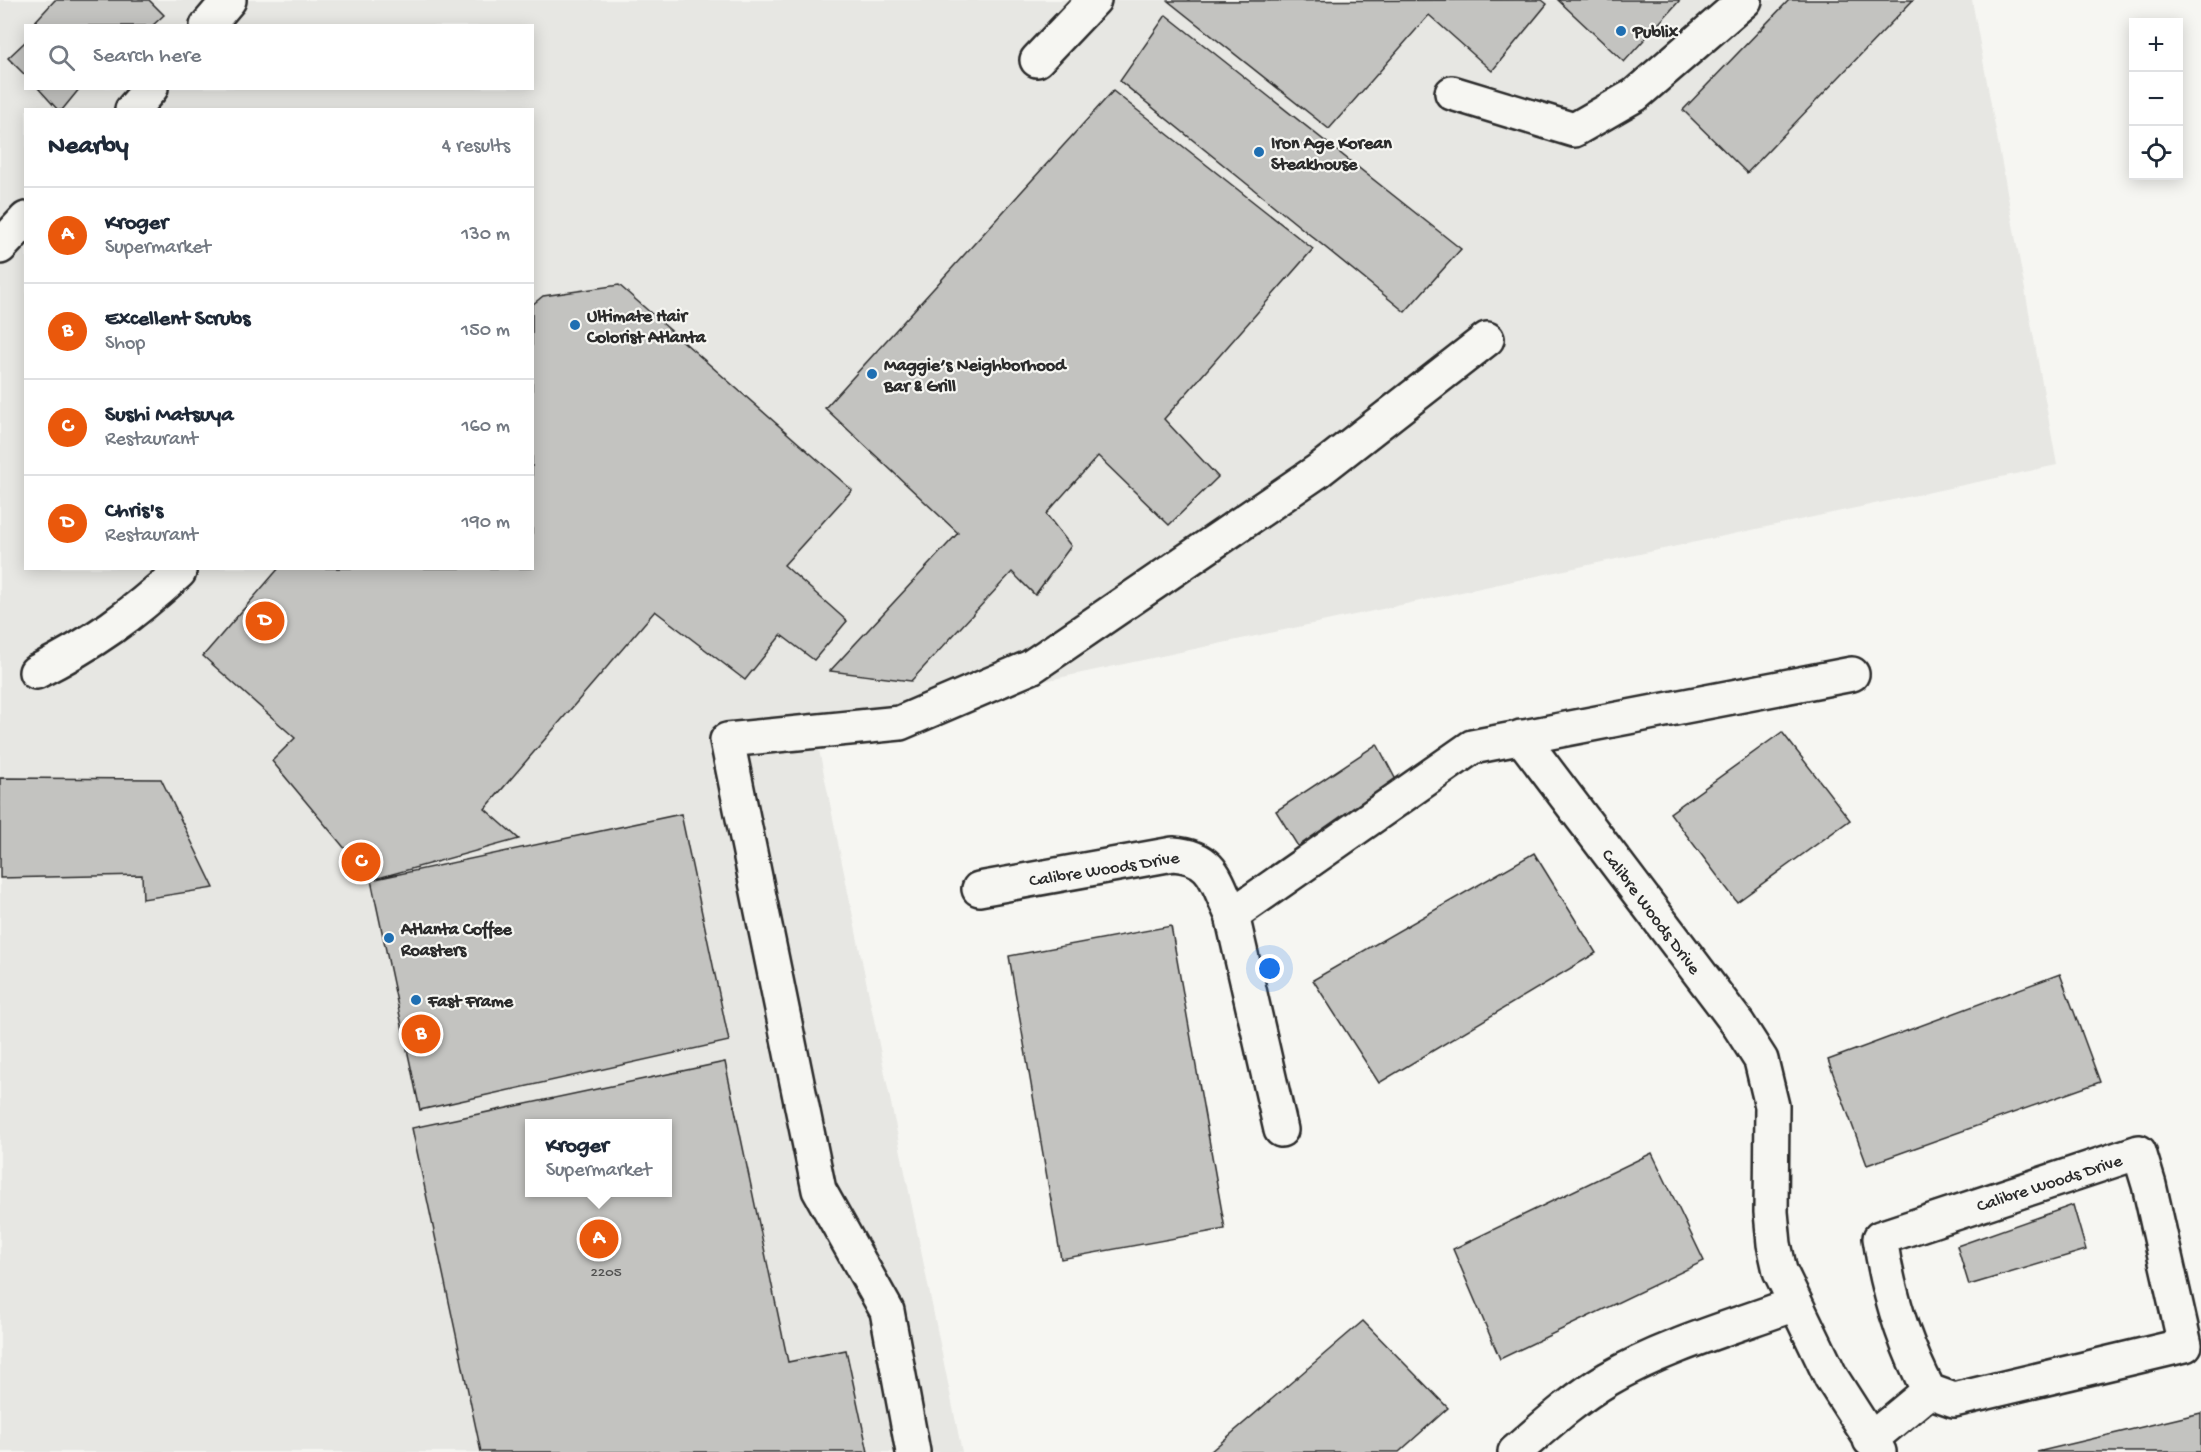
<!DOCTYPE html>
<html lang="en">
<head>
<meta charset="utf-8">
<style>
  body { margin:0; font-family:"Gochi Hand",sans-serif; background:#f2f2f3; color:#1f2937 }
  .controls { position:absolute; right:18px; top:18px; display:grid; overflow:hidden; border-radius:0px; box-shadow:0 3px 15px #0003 }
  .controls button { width:54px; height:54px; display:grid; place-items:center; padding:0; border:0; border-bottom:2px solid #e0e1e3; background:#fff; color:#1f2937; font:30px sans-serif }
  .you { position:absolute; left:1270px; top:969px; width:21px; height:21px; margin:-15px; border:4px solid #fff; border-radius:50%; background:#1a73e8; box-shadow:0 0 0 9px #1a73e833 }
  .badge { display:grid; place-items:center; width:39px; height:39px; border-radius:50%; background:#ea580c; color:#fff; font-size:20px; font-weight:700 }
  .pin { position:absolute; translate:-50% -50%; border:3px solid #fff; box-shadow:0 2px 6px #0006 }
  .popup { position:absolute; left:525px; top:1119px; width:147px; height:78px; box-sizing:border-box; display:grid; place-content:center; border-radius:0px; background:#fff; filter:drop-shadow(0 2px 4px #0005); font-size:20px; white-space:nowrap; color:#747a83 }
  .popup b { font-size:22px; color:#1f2937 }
  .popup::after { content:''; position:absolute; left:50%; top:100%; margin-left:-12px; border:12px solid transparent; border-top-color:#fff }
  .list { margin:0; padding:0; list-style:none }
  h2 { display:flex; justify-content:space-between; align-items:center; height:78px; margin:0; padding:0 24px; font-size:26px }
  h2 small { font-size:20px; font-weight:400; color:#747a83 }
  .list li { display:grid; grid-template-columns:39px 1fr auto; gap:18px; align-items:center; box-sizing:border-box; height:96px; padding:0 24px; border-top:2px solid #e0e1e3 }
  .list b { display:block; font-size:22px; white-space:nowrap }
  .list p { margin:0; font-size:20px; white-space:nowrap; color:#747a83 }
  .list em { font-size:20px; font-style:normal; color:#747a83 }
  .icon { flex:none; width:33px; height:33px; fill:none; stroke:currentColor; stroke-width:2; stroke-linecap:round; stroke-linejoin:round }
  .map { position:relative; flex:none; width:2201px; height:1452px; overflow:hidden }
  .search { position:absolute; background:#fff; box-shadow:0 3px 15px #0003; left:24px; top:24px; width:510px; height:66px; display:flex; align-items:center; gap:15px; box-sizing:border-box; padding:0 21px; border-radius:0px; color:#747a83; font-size:22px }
  .panel { position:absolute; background:#fff; box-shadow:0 3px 15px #0003; left:24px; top:108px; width:510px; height:462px; border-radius:0px }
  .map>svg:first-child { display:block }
  .built { fill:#e7e7e3; fill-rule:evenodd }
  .building { fill:#c3c3c0; stroke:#2b2b2b; stroke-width:1.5; fill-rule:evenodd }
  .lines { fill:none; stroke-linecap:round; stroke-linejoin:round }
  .minor-casing { stroke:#2b2b2b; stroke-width:38 }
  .minor { stroke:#f6f6f2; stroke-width:33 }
  .poi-dot { fill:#1f6fb2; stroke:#f6f6f2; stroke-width:2 }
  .labels { text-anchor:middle; stroke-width:4.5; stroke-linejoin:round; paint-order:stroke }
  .number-label { font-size:15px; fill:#515150 }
  .poi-label { font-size:18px; font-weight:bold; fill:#2b2b2b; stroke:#f6f6f2; text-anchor:start }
  .street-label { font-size:18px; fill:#2b2b2b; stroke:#f6f6f2 }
</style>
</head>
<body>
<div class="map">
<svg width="2201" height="1452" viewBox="0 0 2201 1452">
  <rect width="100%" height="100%" fill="#f6f6f2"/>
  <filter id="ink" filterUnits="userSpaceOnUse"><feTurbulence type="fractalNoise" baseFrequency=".0167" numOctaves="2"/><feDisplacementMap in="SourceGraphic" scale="12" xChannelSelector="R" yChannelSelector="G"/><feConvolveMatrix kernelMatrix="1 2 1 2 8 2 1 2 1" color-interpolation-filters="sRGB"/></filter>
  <g filter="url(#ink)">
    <path class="built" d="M0,0H1972L2057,465L815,730L962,1452H0ZM26,26H532V88H26ZM26,110H532V568H26ZM530,1124H668V1192H530Z"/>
    <path class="building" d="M55,0H149L164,15L152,26H31Z
      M1542,0L1547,4L1492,71L1429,15L1329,129L1168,1Z
      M1558,0H1680L1624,62Z
      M1789,0H1913L1747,173L1683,110Z
      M1166,15L1461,249L1405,312L1120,81Z
      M26,41V76L8,58Z
      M38,88H80L62,110H58Z
      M1113,91L1313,249L1164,419L1218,477L1169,525L1098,456L1046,514L1071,546L1035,595L1012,572L911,681L830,671L958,533L825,408Z
      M619,285L852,490L784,565L847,621L814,660L781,635L745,680L655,611L485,809L519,839L371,880L272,761L295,738L203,656L279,568H532V305L543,296Z
      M1782,732L1850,820L1737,902L1670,813Z
      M1377,744L1396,780L1299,848L1276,811Z
      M0,778L161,779L214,888L143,899L142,875L0,878Z
      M681,814L729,1041L420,1110L371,880Z
      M1534,853L1596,953L1379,1083L1313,980Z
      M1171,926L1225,1229L1061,1259L1009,956Z
      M2060,974L2100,1082L1867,1165L1828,1060Z
      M725,1062L788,1362L846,1350L868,1452H481L412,1128ZM530,1124H668V1192H530Z
      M1652,1153L1704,1261L1500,1359L1453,1249Z
      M2073,1205L2086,1250L1969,1285L1957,1246Z
      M1363,1321L1448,1408L1399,1452H1210Z
      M2201,1413V1452H2037Z"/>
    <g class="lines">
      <defs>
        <path id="minor" d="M207,26L229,0
          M1037,60L1094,0
          M1452,93L1574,130L1635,95L1745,0
          M132,110L151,88
          M0,247L26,219
          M36,672C94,643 131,616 179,572
          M1521,737L1738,1024L1761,1060L1772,1106L1771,1212L1774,1244L1780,1271L1831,1377L1879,1452
          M979,889L1173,854C1215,857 1216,882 1232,915L1472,747L1852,674
          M1232,915L1281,1130
          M1870,1440L1929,1391L1954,1400L2185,1345L2149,1185L2139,1152L1880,1238C1888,1292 1903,1342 1929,1391
          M913,1452L887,1311L819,1190L727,740L900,723L1031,667L1318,471L1487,339
          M1515,1452C1545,1426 1574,1399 1608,1379C1662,1347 1735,1326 1795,1304"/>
      </defs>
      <use href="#minor" class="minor-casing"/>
      <use href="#minor" class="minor"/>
    </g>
  </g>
  <g class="poi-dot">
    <circle cx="1621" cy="31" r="6"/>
    <circle cx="1259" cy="152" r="6"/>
    <circle cx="575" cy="325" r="6"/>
    <circle cx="872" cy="374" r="6"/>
    <circle cx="389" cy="938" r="6"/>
    <circle cx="416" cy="1000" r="6"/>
  </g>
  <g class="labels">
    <g class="number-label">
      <text x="606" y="1276">2205</text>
    </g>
    <g class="poi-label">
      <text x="1633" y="37">Publix</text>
      <text x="1271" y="148">Iron Age Korean<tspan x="1271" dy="21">Steakhouse</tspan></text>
      <text x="587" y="321">Ultimate Hair<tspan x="587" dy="21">Colorist Atlanta</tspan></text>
      <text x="884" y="370">Maggie’s Neighborhood<tspan x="884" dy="21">Bar &amp; Grill</tspan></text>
      <text x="401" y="934">Atlanta Coffee<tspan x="401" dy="21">Roasters</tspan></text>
      <text x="428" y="1006">Fast Frame</text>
    </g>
    <g class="street-label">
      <text transform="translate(1104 868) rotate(-9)" y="6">Calibre Woods Drive</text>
      <text transform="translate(1652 911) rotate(53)" y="6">Calibre Woods Drive</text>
      <text transform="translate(2049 1182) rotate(-18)" y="6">Calibre Woods Drive</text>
    </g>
  </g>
</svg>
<div class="controls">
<button>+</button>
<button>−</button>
<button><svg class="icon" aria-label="locate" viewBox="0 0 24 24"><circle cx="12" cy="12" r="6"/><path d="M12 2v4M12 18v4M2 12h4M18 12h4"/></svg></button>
</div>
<div class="you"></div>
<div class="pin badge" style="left:599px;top:1239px">A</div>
<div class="popup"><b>Kroger</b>Supermarket</div>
<div class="pin badge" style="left:421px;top:1034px">B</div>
<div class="pin badge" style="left:361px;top:862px">C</div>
<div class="pin badge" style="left:265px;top:621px">D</div>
<div class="search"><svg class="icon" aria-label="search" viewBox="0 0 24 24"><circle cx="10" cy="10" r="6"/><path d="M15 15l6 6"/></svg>Search here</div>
<section class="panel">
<h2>Nearby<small>4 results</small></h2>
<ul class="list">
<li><span class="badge">A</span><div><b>Kroger</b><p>Supermarket</p></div><em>130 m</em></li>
<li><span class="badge">B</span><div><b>Excellent Scrubs</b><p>Shop</p></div><em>150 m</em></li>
<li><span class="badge">C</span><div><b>Sushi Matsuya</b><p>Restaurant</p></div><em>160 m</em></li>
<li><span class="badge">D</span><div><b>Chris's</b><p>Restaurant</p></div><em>190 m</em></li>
</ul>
</section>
</div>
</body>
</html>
